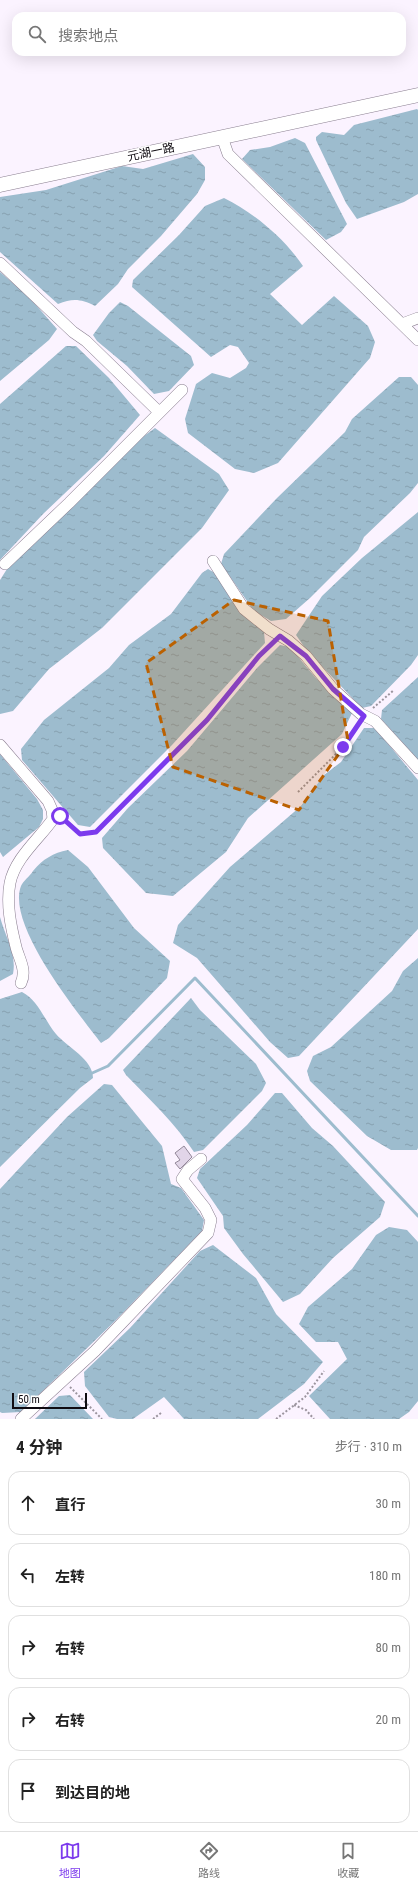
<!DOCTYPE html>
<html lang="zh">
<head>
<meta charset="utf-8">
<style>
  body { margin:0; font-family:"Roboto Condensed","Noto Sans SC",sans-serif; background:#f2f2f2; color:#222 }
  .scale { position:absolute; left:12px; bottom:10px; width:75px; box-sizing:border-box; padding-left:4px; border:2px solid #0f0b11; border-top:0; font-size:11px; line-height:14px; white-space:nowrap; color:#0f0b11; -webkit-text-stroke:3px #fff; paint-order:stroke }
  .stop { position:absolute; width:12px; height:12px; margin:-9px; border:3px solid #7c3aed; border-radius:50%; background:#fff }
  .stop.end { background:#7c3aed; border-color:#fff; box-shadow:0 1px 4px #0008 }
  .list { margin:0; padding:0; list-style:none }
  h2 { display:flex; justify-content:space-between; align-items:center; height:52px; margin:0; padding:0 16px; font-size:17px }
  h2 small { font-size:13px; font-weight:400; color:#767676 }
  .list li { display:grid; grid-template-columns:26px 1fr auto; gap:12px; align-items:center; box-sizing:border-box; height:64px; margin:0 8px 8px; padding:0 8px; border:1px solid #e0e0e0; border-radius:12px }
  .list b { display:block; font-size:15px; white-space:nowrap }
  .list em { font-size:13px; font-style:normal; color:#767676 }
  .icon { flex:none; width:22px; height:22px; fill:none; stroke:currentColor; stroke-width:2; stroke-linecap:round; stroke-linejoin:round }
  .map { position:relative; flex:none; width:418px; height:1419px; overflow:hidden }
  .search { position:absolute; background:#fff; box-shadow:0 4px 16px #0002; left:12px; right:12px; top:12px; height:44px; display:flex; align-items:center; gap:10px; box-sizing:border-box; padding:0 14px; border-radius:12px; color:#767676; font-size:15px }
  .sheet { height:412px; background:#fff }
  nav { display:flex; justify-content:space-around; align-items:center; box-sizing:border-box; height:56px; border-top:1px solid #e0e0e0; background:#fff; font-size:11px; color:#767676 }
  nav a { display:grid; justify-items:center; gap:2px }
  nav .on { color:#7c3aed }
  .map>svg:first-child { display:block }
  .water { fill:url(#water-ripples) }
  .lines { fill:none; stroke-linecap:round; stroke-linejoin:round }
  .stream { stroke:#9dbcce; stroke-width:3 }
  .building { fill:#e1d5e8; stroke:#938899 }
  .minor-casing { stroke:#897e8f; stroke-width:12 }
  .major-casing { stroke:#897e8f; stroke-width:15 }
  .path { stroke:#9c959f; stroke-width:2; stroke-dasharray:2 2; stroke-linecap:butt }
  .minor { stroke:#fff; stroke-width:11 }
  .major { stroke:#fff; stroke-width:14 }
  .route { stroke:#7c3aed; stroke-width:5 }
  .marked { fill:#bb6101; fill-opacity:0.2; stroke:#bb6101; stroke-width:3; stroke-dasharray:8 5; stroke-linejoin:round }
  .labels { text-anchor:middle; stroke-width:3; stroke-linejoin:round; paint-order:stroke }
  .street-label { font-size:12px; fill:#0f0b11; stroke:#fff }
</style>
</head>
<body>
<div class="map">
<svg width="418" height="1419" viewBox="0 0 418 1419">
  <defs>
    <pattern id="water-ripples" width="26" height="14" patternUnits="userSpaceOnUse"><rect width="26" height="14" fill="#9dbcce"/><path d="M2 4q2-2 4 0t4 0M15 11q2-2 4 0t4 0" fill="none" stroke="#86a0b0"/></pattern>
  </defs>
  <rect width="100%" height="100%" fill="#fbf3ff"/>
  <path class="water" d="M417,109L418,110V194L404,202L357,219L346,203L316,140V137L322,132L344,135L354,125Z
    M295,138L305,143L347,224L341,232L326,240L242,159L250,150L270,147Z
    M193,154L205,167V180L197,194L161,236L128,269L118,284L95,306C81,299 73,298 58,304L0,252V197L46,190L122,166L143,169Z
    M224,198C254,213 284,238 303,266L270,294L302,325L334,296L368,326L375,342L370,358L278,463L254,473L235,469L188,433L185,419L196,384L212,373L230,378L246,368L249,363L238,347L230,345L211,357L132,287L133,280L179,235L205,206Z
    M0,272L28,296L57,329L49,340L0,381Z
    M120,302L128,306L191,356L194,365L169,391L154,394L127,366L97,341L93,335L109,313Z
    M66,346H76L109,378L140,415L104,456L43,514L0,560V404Z
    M399,377H411L418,385V483L410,493L364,537L358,550L310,598L286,619L271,621L254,611L221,564L224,554L276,499L345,432L352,419Z
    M155,428L219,474L229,490L202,528L102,628L49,669L13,711L0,714V580L7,569L129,447Z
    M418,512V655L411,665L371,706L362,708L307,651L296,635L322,596L362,558Z
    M208,569L215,573L241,613L264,632L265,643L172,745L90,827L78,825L22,760L21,749L44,720L109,668L129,645L171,614L202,573Z
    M280,645L290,647L315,677L352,713L342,734L248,818L226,852L173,896L146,893L103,848L102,838L128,808L187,751L257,668Z
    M418,677V760L381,719L382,710Z
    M364,728H375L418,780V929L299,1056L288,1058L270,1042L197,958L173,943L178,925L230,867L301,806L324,775L341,762Z
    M0,754L37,799L43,810V819L39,827L3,857L0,852Z
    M68,850L88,867L134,928L170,961L167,978L109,1038L101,1043C78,1013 6,925 21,886C23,881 30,876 33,871C43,859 53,853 68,850Z
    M0,917C5,936 17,954 13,974L0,981Z
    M418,958V1148L417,1150H391L367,1136L310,1081L307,1071L313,1056L331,1047L392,991L403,971Z
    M22,992C38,1000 45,1021 56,1034C67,1047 93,1059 93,1078L80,1088L0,1167V999Z
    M191,998L200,1010L256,1064L266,1083L262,1091L203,1150L194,1152C175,1123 150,1100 126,1075L123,1070Z
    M104,1084L112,1085L162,1146L171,1184L181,1188L204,1220L202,1231L114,1322L21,1412L2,1413L0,1412V1189L67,1117Z
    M275,1093H282L312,1128L333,1146L385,1202L380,1217L333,1258L300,1294L283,1302L243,1254L224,1228L223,1216L197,1178L200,1169L247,1125Z
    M389,1227L407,1230L418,1242V1401L409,1412L399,1419H330L309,1396L347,1359L338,1342H316L299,1324L308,1307L352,1269L376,1235Z
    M213,1245L256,1278L276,1314L323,1362L304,1384L258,1419H184L164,1397L133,1419H117L109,1417L85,1386L84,1372L130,1328L200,1251Z
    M70,1395L93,1419H35L59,1396Z"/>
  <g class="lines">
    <path class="stream" d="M90,1074L108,1066L195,978L418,1216"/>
  </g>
  <path class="building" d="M184,1146L192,1157L180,1169L175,1163L180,1160L175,1153Z"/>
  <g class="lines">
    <defs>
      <path id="minor" d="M222,137L228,154L418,340
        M0,263L73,332L86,341L159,412
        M402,324L418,318
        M213,561L244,609L269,629L289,641L306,656L333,689L361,714L375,721L418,768
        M5,564L69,503L182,390
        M0,745L48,801L52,810L53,819C39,839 15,858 10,883C6,904 11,927 16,947C19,959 27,970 21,983
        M21,1419L95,1351L208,1233L211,1220L205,1208L182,1179L188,1170L201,1159"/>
      <path id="major" d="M0,185L418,95"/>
    </defs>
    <use href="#minor" class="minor-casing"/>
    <use href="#major" class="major-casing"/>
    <path class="path" d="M373,708L394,690
      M298,792L343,747L358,725
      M62,818L80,834L96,832L207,720L259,656L274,642
      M70,1387L102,1419
      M294,1405L306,1410L314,1419
      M153,1419L161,1413
      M276,1419L305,1397L324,1371"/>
    <use href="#minor" class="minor"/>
    <use href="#major" class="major"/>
  </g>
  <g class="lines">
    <path class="route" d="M60,816L80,834L96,832L207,720L259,656L280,636L306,656L333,689L364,716L343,747"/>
  </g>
  <path class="marked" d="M234,600L328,621L348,741L299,810L173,767L146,663Z"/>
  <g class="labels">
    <g class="street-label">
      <text transform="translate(151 152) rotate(-12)" y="4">元湖一路</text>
    </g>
  </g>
</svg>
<div class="scale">50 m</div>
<div class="stop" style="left:60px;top:816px"></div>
<div class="stop end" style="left:343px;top:747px"></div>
<div class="search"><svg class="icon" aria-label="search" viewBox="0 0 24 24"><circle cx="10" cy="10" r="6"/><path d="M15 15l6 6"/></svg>搜索地点</div>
</div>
<section class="sheet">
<h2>4 分钟<small>步行 · 310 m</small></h2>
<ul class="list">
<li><svg class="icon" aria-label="ahead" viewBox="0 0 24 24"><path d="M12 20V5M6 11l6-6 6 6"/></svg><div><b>直行</b></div><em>30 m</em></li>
<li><svg class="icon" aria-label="left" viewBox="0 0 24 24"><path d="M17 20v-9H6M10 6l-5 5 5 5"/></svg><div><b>左转</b></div><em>180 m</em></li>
<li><svg class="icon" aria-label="right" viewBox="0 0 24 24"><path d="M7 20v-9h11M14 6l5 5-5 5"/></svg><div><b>右转</b></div><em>80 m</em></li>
<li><svg class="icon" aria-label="right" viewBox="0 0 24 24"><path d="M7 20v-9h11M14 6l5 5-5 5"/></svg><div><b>右转</b></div><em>20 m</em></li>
<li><svg class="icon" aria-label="arrive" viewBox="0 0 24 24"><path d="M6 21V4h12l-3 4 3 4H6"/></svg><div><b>到达目的地</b></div></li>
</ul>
</section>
<nav>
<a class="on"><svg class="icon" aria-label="map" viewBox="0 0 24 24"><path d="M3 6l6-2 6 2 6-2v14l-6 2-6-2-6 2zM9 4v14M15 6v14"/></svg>地图</a>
<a><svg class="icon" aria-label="directions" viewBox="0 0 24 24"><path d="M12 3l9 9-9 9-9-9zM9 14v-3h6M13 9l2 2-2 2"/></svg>路线</a>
<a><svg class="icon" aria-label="saved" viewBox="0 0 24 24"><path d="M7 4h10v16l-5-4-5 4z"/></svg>收藏</a>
</nav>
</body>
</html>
